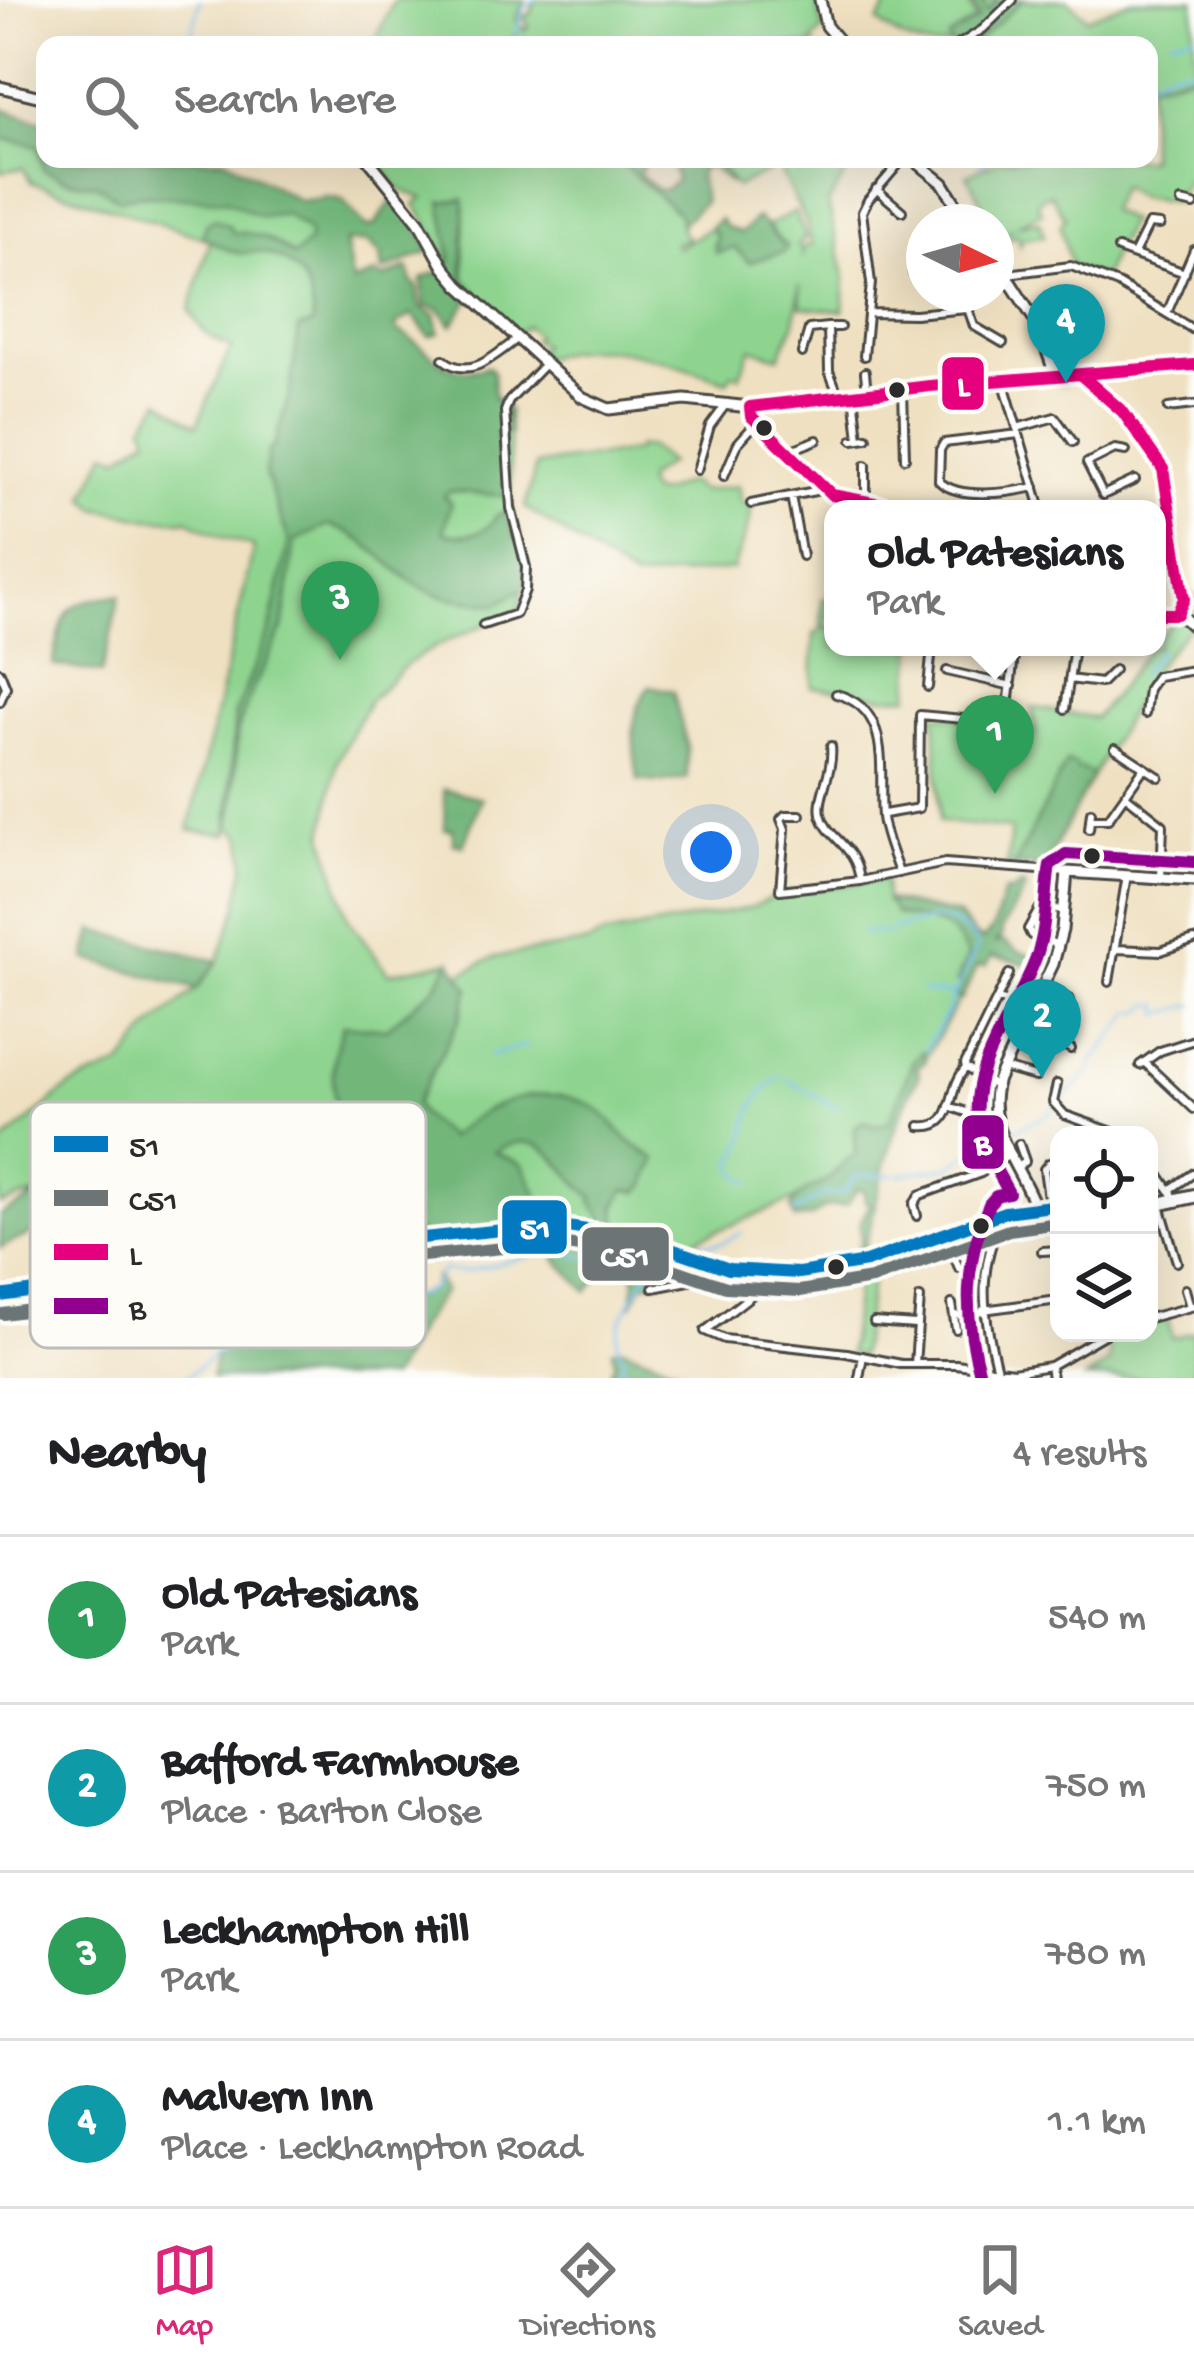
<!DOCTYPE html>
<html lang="en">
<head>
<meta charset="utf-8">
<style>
  body { margin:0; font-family:"Gochi Hand",sans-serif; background:#f6f6f6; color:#202124 }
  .controls { position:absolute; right:36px; bottom:36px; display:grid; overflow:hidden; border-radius:24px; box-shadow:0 12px 48px #0002 }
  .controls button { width:108px; height:108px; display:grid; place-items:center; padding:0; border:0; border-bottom:3px solid #e0e0e0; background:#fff; color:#202124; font:60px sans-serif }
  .compass { position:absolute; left:906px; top:204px; width:108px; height:108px; border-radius:50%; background:#fff; box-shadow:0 12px 48px #0002; rotate:95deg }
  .you { position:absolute; left:711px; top:852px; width:42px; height:42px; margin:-30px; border:9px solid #fff; border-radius:50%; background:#1a73e8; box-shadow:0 0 0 18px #1a73e833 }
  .badge { display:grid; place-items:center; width:78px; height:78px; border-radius:50%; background:#db2777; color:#fff; font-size:39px; font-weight:700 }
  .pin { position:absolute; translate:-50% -99px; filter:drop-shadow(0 3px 6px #0008) }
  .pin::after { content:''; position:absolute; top:63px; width:42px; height:36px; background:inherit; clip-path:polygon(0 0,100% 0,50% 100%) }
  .popup { position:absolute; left:824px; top:500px; width:342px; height:156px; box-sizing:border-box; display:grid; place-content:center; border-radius:24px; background:#fff; filter:drop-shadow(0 3px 9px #0005); font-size:39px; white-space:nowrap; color:#757577 }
  .popup b { font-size:45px; color:#202124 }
  .popup::after { content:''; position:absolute; left:50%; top:100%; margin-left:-24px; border:24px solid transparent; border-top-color:#fff }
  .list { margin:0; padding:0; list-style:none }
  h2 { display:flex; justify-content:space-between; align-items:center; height:156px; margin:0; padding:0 48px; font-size:51px }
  h2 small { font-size:39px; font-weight:400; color:#757577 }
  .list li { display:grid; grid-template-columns:78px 1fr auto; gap:36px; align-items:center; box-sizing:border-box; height:168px; padding:0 48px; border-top:3px solid #e0e0e0 }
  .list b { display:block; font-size:45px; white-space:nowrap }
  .list p { margin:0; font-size:39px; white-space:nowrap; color:#757577 }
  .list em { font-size:39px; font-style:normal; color:#757577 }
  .icon { flex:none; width:66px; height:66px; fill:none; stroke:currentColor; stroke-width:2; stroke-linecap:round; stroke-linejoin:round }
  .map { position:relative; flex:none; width:1194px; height:1378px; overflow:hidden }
  .search { position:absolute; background:#fff; box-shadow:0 12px 48px #0002; left:36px; right:36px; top:36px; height:132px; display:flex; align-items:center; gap:30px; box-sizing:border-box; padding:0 42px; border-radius:24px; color:#757577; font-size:45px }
  .sheet { height:828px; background:#fff }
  nav { display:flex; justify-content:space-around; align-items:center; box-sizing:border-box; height:168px; border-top:3px solid #e0e0e0; background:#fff; font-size:33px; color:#757577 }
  nav a { display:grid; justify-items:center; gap:6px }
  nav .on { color:#db2777 }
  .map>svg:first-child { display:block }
  .green { fill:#8ed48f; stroke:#5c805d; stroke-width:3 }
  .forest { fill:#72b67a; stroke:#4e7052; stroke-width:3 }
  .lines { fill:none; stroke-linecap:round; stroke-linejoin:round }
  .stream { stroke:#73beed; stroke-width:3 }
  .minor-casing { stroke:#484642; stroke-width:12 }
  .tertiary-casing { stroke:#484642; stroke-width:15 }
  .primary-casing { stroke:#484642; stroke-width:18 }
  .minor { stroke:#fff; stroke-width:6 }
  .tertiary { stroke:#fff; stroke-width:9 }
  .primary { stroke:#fff; stroke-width:12 }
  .bus-1-casing { stroke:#fdfcf7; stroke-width:21 }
  .bus-2-casing { stroke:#fdfcf7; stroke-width:21 }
  .bus-3-casing { stroke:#fdfcf7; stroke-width:21 }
  .bus-4-casing { stroke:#fdfcf7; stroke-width:21 }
  .bus-1 { stroke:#0279c1; stroke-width:12 }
  .bus-2 { stroke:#6c7476; stroke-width:12 }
  .bus-3 { stroke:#e5007d; stroke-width:12 }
  .bus-4 { stroke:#91008e; stroke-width:12 }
  .bus-dot { fill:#2b2b2b; stroke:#fdfcf7; stroke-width:4.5 }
  .key { fill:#fdfcf7; stroke:#bebdba; stroke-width:3 }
  .key-label { font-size:33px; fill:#2b2b2b }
  .line-badge { stroke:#fdfcf7; stroke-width:4.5 }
  .badge-label { font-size:33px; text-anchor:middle; font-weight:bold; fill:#fff }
</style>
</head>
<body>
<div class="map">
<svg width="1194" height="1378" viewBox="0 0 1194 1378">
  <rect width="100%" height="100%" fill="#fdfcf7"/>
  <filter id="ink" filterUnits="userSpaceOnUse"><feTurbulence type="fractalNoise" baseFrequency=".00833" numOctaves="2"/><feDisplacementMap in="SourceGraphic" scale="24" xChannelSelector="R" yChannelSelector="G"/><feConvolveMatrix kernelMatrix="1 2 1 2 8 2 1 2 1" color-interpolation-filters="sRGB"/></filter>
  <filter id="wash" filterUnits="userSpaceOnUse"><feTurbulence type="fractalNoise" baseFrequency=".004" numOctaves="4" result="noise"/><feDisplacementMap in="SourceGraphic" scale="48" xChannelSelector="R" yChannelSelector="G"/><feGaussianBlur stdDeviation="2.7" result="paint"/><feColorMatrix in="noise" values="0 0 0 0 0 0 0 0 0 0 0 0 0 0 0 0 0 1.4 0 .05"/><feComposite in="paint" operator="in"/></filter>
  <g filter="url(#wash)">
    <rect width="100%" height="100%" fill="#efe0c1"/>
    <path class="green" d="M394,0H525L516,19L524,30L529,26L523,17L531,14L535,0H816L823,30L812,42L815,45H518L516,34L511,45H373Z
      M886,0H967L980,28C943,57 913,50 878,22L889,4Z
      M976,0H1068L1087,18L1132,0H1194V72L1149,82V45H967L988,29Z
      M1191,74L1194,75V184L1186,181L1174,202L1139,197L1120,186L1109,210L1129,221L1102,278L1071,266L1060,226L1065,218L1051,194L1040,199L1038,205L1042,212L1017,225L1040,221L1044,236L1022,239L1020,245L1017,235L1005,240L1003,235L1013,228L1000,235L967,175L1001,159H1149V84Z
      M25,117L45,122V159H226L347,247L358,372L484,387L508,409L511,504L526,567L519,611L446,641L408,663L369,701L337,761L324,835L348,918L388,973L451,961L437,985L495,957L588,943L602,936L750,908L779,894L885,879L886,903L938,915L990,945L927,1055H922L879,1159L784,1204L698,1238L684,1252L603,1226L247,1244L84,1278L147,1150L68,1190L27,1196L0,1205V1145L69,1087L122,1065L149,1029L192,993L218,961L237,909L245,863L243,837L230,826L237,732L250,695L283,628L289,542L270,629L235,714L228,834L189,830L254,547L219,536L188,520L150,519L96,508L85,497L107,451L119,457L149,437L144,425L160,400L197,425L231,347C210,339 200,330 190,310L210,240L31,182L23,168L0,172V119Z
      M375,159H617L680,215L682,232L689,239L675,243L677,248L710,228L717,235L713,247L735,248L750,262L786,249L768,225L795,212L806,237L797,246L802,249V258L804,246L812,245L806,221L780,171L807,159H855L828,203L845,277L843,311L801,307L800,285L795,322L779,357L751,348L739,376L732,373L728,381C669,363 605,334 544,358L537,352L542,345L533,340L536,335L526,326L517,334L465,280L464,199L449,243V265H446L436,237L415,204L423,198L400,190Z
      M713,159H777L770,171L736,187Z
      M637,447H649L669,463L647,478L646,485L651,493H660L688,482L702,491L738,486L741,502L751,506L750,521L733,569L634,580L525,507L536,465L636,451Z
      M1194,596V622L1158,663L1093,775L1065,763L1068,765L1013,868L1007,867L1011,829L940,822L935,714L1004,725L1036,735L1032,707L1094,718C1116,696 1130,670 1151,647H1157V640Z
      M823,599L833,600L826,627L833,629V647H914L909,696L885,697L812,687L814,634L825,627L821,625Z
      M874,1262L860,1356L849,1354L858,1266Z
      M1167,1314L1172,1338L1194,1332V1378H1087L1109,1363V1333H1149V1318Z"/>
    <path class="forest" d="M971,0H983L987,12L998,0H1023L973,45H951L948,38L979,18Z
      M3,109L45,122V159H226L300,201L329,197L342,200L366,227L374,226L391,202H397L414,221L431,251L383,271L381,255L368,242H345L353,283L376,274L383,278L408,268L412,282L417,286L419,307L435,315L439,333L429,336L412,315L397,324L396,330C434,348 443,382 488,366L493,372L494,398L503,407L510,433L496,434L506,478L505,496L449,491L444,495L451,504L443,532C465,538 485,536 497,515L506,512L515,539L520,540L526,567L525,587L496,605C470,601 436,599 414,583C382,560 369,539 329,525L295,541L283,628L250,695L237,732L234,802L228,834L235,714L270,629L289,541L265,473L269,450L274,446L290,392L299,328L313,324C313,287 298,259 259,252C252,251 245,254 239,253C227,251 213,241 202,237L207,223L215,219L229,226L233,233C258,231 275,242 294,256L309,242V232L286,214L262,217L225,200L138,195L118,199L98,185L67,180L43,169L38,146L0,138V110Z
      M617,159H648L639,173L657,189L665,190L676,180L671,159H715L731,181L729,183L712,167H702L699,175L704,202L681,224L679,214Z
      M464,199C466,213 461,273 464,278C470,289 483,297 489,308L448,272L451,256L441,202Z
      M757,218C770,226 773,239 787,246L784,252L749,262L735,248L716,253V235L710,228L720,219L726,227L741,233Z
      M442,270L469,300L452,325L439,309L424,306L422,279Z
      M120,595L102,673L53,665C65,610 60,602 120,595Z
      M649,686L673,691L687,746V778L663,782L638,780C633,741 627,720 649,686Z
      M1067,761L1093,775L1044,867L1014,866Z
      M444,789L482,798L463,845L453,843V829H445Z
      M1021,885L1026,888L1001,930L1002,936L994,943L1003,941L1019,952L1053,961L1050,970L992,956L986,966H977L961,1000L955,995L961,983L956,982L968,957C951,918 935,924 895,914L887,900L957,915L976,937L984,939L993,928L1004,892H1012Z
      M93,930L218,961L197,989L86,959Z
      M451,961L469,988L460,1018L416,1103C418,1118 438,1125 448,1138C486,1103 542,1080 592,1106C604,1112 611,1122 619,1131C628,1142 644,1151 656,1160L645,1186L638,1192L625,1190L616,1205L617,1226L607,1224L592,1202L593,1197C561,1174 544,1120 495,1152L522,1164L553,1225L425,1235L382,1217L369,1207L407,1169L398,1144L384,1149L341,1124C330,1088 330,1059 343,1025L386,1029L435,987Z
      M922,1051L926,1061L917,1067L919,1076C886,1132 880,1198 861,1259L856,1261L861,1240L860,1223L870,1204L865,1201L864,1191L857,1189L847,1205L826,1207L811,1217L795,1219L791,1207C804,1187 807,1193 824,1182C837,1174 839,1162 856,1155L855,1127L863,1121L876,1125L889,1122L913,1060Z
      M153,1126L141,1164L120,1206L143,1199L160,1203L157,1214L131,1222L132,1230L114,1235L120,1240L139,1235L144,1238L141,1250L126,1257L125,1265L68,1275C90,1256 107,1238 108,1207L95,1201C66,1224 33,1231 0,1248V1215L23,1204L64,1176L97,1171L116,1161Z
      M560,1234L636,1240L707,1265C692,1280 683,1276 665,1272V1280L643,1284L631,1306L636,1277L614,1260L587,1291L556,1259Z
      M436,1277L444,1291L419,1327L391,1378H211L216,1353L306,1317L309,1307C353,1278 365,1307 404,1300C413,1298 423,1292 432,1289Z
      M623,1348L677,1368L688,1378H608L615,1362L612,1350Z"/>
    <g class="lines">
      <path class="stream" d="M1172,38L1194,34
        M189,45L200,0
        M514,45L524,6L536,0
        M1149,80L1170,70L1194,67
        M980,164L989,159
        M1141,675L1160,650
        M863,932L888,933L895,928L923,922
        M923,992L955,994L978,945C966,928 947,915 926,921
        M925,1050L949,1010L954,994
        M490,1056L527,1045
        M786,1079L838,1108
        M899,1175L949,1167L1004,1130L1017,1129L1047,1115L1089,1073L1093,1061L1133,1011L1138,1013L1152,1004L1161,1005L1160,1014L1194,1005
        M751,1182L740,1177L732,1163C758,1130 736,1108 780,1077
        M794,1212L823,1195L843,1193L856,1176L893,1175
        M697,1244L721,1243L741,1233
        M185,1378L216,1353L307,1317L309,1307L326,1296L350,1292L401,1301L432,1289L443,1270L464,1272L552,1251L596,1259L607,1249L658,1259L665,1267L679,1259
        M616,1378L624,1360C602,1330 642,1287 657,1260"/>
    </g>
  </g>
  <g filter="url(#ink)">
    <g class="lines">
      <defs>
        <path id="minor" d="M958,45L983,29L1013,0
          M876,189L902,211
          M1181,202L1194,205
          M1118,249L1185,273
          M1134,254L1149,224L1160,225
          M913,273L915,256L924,251
          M1007,274L1071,266L1118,284L1194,330
          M963,294L974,326L1003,343
          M868,313L915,314L967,309
          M1167,313L1194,250
          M802,353L809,329L828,327
          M864,356L871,283L862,212L868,200L903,159
          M443,359C469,381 495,356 517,339
          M865,372L867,393
          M1003,380L1041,509
          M903,390L905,458
          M854,394L859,439
          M839,396L829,371L828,327H840
          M1168,408L1194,405
          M1017,428L1055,417L1073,442
          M1019,434L944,443L940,450L939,481C958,500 1010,493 1035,487
          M853,440L867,438
          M789,451L817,440
          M1126,451L1115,449L1087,463L1103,495L1135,480
          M697,470L710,426L727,403
          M724,476L738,443L757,422
          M791,496L802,556
          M866,502V465
          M751,504L825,489
          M483,625L516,614L525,590L526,567L511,508L505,411L509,401L545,364
          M947,671L1012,686
          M0,672L6,687L0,702
          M1069,679L1101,683L1114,670
          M928,687L932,647
          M836,694C894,709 878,772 882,817C884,835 893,855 899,873
          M1065,709L1074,647
          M1145,714L1148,689L1157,676L1194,670
          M831,746C834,771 817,796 821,814C827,840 856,843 860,881
          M1115,748L1159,777
          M1125,795L1163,825L1161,878
          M884,814L919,808L920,715L1006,723L1015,647
          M800,815H785L781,819L785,829L780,890L860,881L945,863L1067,872
          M1090,819H1108L1144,768
          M1089,829L1091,812
          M1059,945L1031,935L1028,929L1040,908L1064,910
          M1116,949L1161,951L1194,940
          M1109,982L1127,875
          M1040,995L1069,999
          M997,999L1033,1008
          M1021,1032L1061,1043L1071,1049
          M1144,1062L1194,1109
          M1140,1065L1160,1051L1194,1040
          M1003,1068L1036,1077
          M1057,1084L1053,1102L1065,1115L1121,1135
          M995,1086L966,1068L965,1064L1009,974
          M949,1106L966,1112
          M920,1126C958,1130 945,1089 966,1068
          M1149,1161L1170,1191
          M1018,1167L1025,1161L1019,1144
          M1173,1198L1171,1189L1194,1173
          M1159,1202L1177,1262
          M1049,1205L1044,1169L1049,1163
          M917,1216L914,1204L920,1195L981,1173L1008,1156
          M945,1235L959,1268
          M1042,1251L1059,1250
          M653,1288L699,1279L714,1267
          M1185,1289L1190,1307
          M952,1304L956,1329
          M983,1310L1059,1300
          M954,1316L983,1312
          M1149,1318L1194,1306
          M874,1322L916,1325
          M705,1331L724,1339L847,1353L901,1364H956L1013,1372L1050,1366L1107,1333
          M705,1331L753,1294L789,1277
          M1066,1333H1071
          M915,1364L920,1298
          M1050,1366L1052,1378
          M997,1370C983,1315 976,1269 1003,1217
          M859,1378L863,1356"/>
        <path id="tertiary" d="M820,0L826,26L842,45
          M0,87L45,98
          M368,159L419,222L444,267L459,285L582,397L609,409L685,400L750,407L930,386L1194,365
          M913,159L943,183L967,222
          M996,260L1038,325L1055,374
          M1082,376L1123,412L1163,469L1183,596L1177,614
          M750,407L751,416L832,495L906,509
          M1157,614H1179L1194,627
          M1035,1206C1019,1164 982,1126 998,1079L1053,964L1062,930L1067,872L1194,880"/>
        <path id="primary" d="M1149,1206L1194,1196
          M0,1296L63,1287L223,1249L362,1244L553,1225L636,1237L729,1269L799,1273L866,1262L1005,1212L1059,1205"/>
      </defs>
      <use href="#minor" class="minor-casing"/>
      <use href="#tertiary" class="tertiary-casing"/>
      <use href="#primary" class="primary-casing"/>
      <use href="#minor" class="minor"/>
      <use href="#tertiary" class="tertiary"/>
      <use href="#primary" class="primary"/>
      <defs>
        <path id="bus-1" d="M0,1296L63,1287L223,1249L362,1244L553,1225L636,1237L729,1269L799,1273L866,1262L1005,1212L1059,1205"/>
        <path id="bus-2" d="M3,1314L67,1305L225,1267L364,1262L553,1243L632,1255L726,1287L800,1291L871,1279L1009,1230L1059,1223"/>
        <path id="bus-3" d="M1082,376L1123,412L1163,469L1184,599L1177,614H1157
          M906,509L832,495L751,416L750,407L930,386L1194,365"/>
        <path id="bus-4" d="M981,1378C963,1316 964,1263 989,1204L996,1196L1009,1193C999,1174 986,1154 980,1133C963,1070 1015,1015 1036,958C1047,928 1045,896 1050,865L1066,854L1194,862"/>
      </defs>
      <use href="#bus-1" class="bus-1-casing"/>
      <use href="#bus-2" class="bus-2-casing"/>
      <use href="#bus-3" class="bus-3-casing"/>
      <use href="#bus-4" class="bus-4-casing"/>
      <use href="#bus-1" class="bus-1"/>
      <use href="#bus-2" class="bus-2"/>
      <use href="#bus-3" class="bus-3"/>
      <use href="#bus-4" class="bus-4"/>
    </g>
  </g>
  <g class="bus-dot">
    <circle cx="897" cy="390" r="10"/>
    <circle cx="764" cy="428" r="10"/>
    <circle cx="1092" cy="856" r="10"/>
    <circle cx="981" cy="1226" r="10"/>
    <circle cx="836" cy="1267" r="10"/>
  </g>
  <rect x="30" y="1102" width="396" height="246" rx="18" class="key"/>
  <rect x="54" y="1136" width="54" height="16" fill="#0279c1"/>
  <rect x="54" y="1190" width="54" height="16" fill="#6c7476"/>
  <rect x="54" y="1244" width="54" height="16" fill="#e5007d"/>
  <rect x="54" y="1298" width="54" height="16" fill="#91008e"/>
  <g class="key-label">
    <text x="129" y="1156">51</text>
    <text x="129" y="1210">C51</text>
    <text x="129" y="1264">L</text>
    <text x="129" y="1318">B</text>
  </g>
  <g class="line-badge">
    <rect x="940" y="355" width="46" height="57" rx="12" fill="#e5007d"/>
    <rect x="960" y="1113" width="46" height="58" rx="12" fill="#91008e"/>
    <rect x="500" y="1198" width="69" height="58" rx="12" fill="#0279c1"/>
    <rect x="580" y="1225" width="91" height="58" rx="12" fill="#6c7476"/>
  </g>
  <g class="badge-label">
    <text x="963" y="395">L</text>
    <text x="983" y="1153">B</text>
    <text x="535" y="1238">51</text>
    <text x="625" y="1266">C51</text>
  </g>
</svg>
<div class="controls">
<button><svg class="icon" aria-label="locate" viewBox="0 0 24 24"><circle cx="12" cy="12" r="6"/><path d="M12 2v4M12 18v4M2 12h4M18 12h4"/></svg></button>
<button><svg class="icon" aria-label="layers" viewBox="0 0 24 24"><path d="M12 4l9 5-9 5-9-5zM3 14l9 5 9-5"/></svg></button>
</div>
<svg class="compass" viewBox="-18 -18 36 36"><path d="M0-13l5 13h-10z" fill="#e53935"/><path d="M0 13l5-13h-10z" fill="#757577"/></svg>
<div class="you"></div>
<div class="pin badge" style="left:995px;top:794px;background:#2e9e5b">1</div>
<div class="popup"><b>Old Patesians</b>Park</div>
<div class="pin badge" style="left:1042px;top:1078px;background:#0f9aa8">2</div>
<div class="pin badge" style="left:340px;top:660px;background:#2e9e5b">3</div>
<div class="pin badge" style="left:1066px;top:383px;background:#0f9aa8">4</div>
<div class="search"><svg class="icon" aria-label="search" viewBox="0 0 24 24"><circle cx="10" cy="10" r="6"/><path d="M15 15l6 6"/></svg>Search here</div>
</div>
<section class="sheet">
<h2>Nearby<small>4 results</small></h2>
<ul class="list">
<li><span class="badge" style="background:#2e9e5b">1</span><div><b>Old Patesians</b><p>Park</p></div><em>540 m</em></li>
<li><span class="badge" style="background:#0f9aa8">2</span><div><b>Bafford Farmhouse</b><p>Place · Barton Close</p></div><em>750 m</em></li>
<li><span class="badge" style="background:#2e9e5b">3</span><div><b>Leckhampton Hill</b><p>Park</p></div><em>780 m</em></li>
<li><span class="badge" style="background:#0f9aa8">4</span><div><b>Malvern Inn</b><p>Place · Leckhampton Road</p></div><em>1.1 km</em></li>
</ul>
</section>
<nav>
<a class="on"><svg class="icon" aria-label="map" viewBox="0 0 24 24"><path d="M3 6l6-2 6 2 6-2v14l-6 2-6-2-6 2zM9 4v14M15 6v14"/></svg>Map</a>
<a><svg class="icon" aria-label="directions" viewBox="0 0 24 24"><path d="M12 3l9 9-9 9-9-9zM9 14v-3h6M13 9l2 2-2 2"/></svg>Directions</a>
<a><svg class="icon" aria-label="saved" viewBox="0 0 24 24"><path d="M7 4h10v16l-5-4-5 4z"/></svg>Saved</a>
</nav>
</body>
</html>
